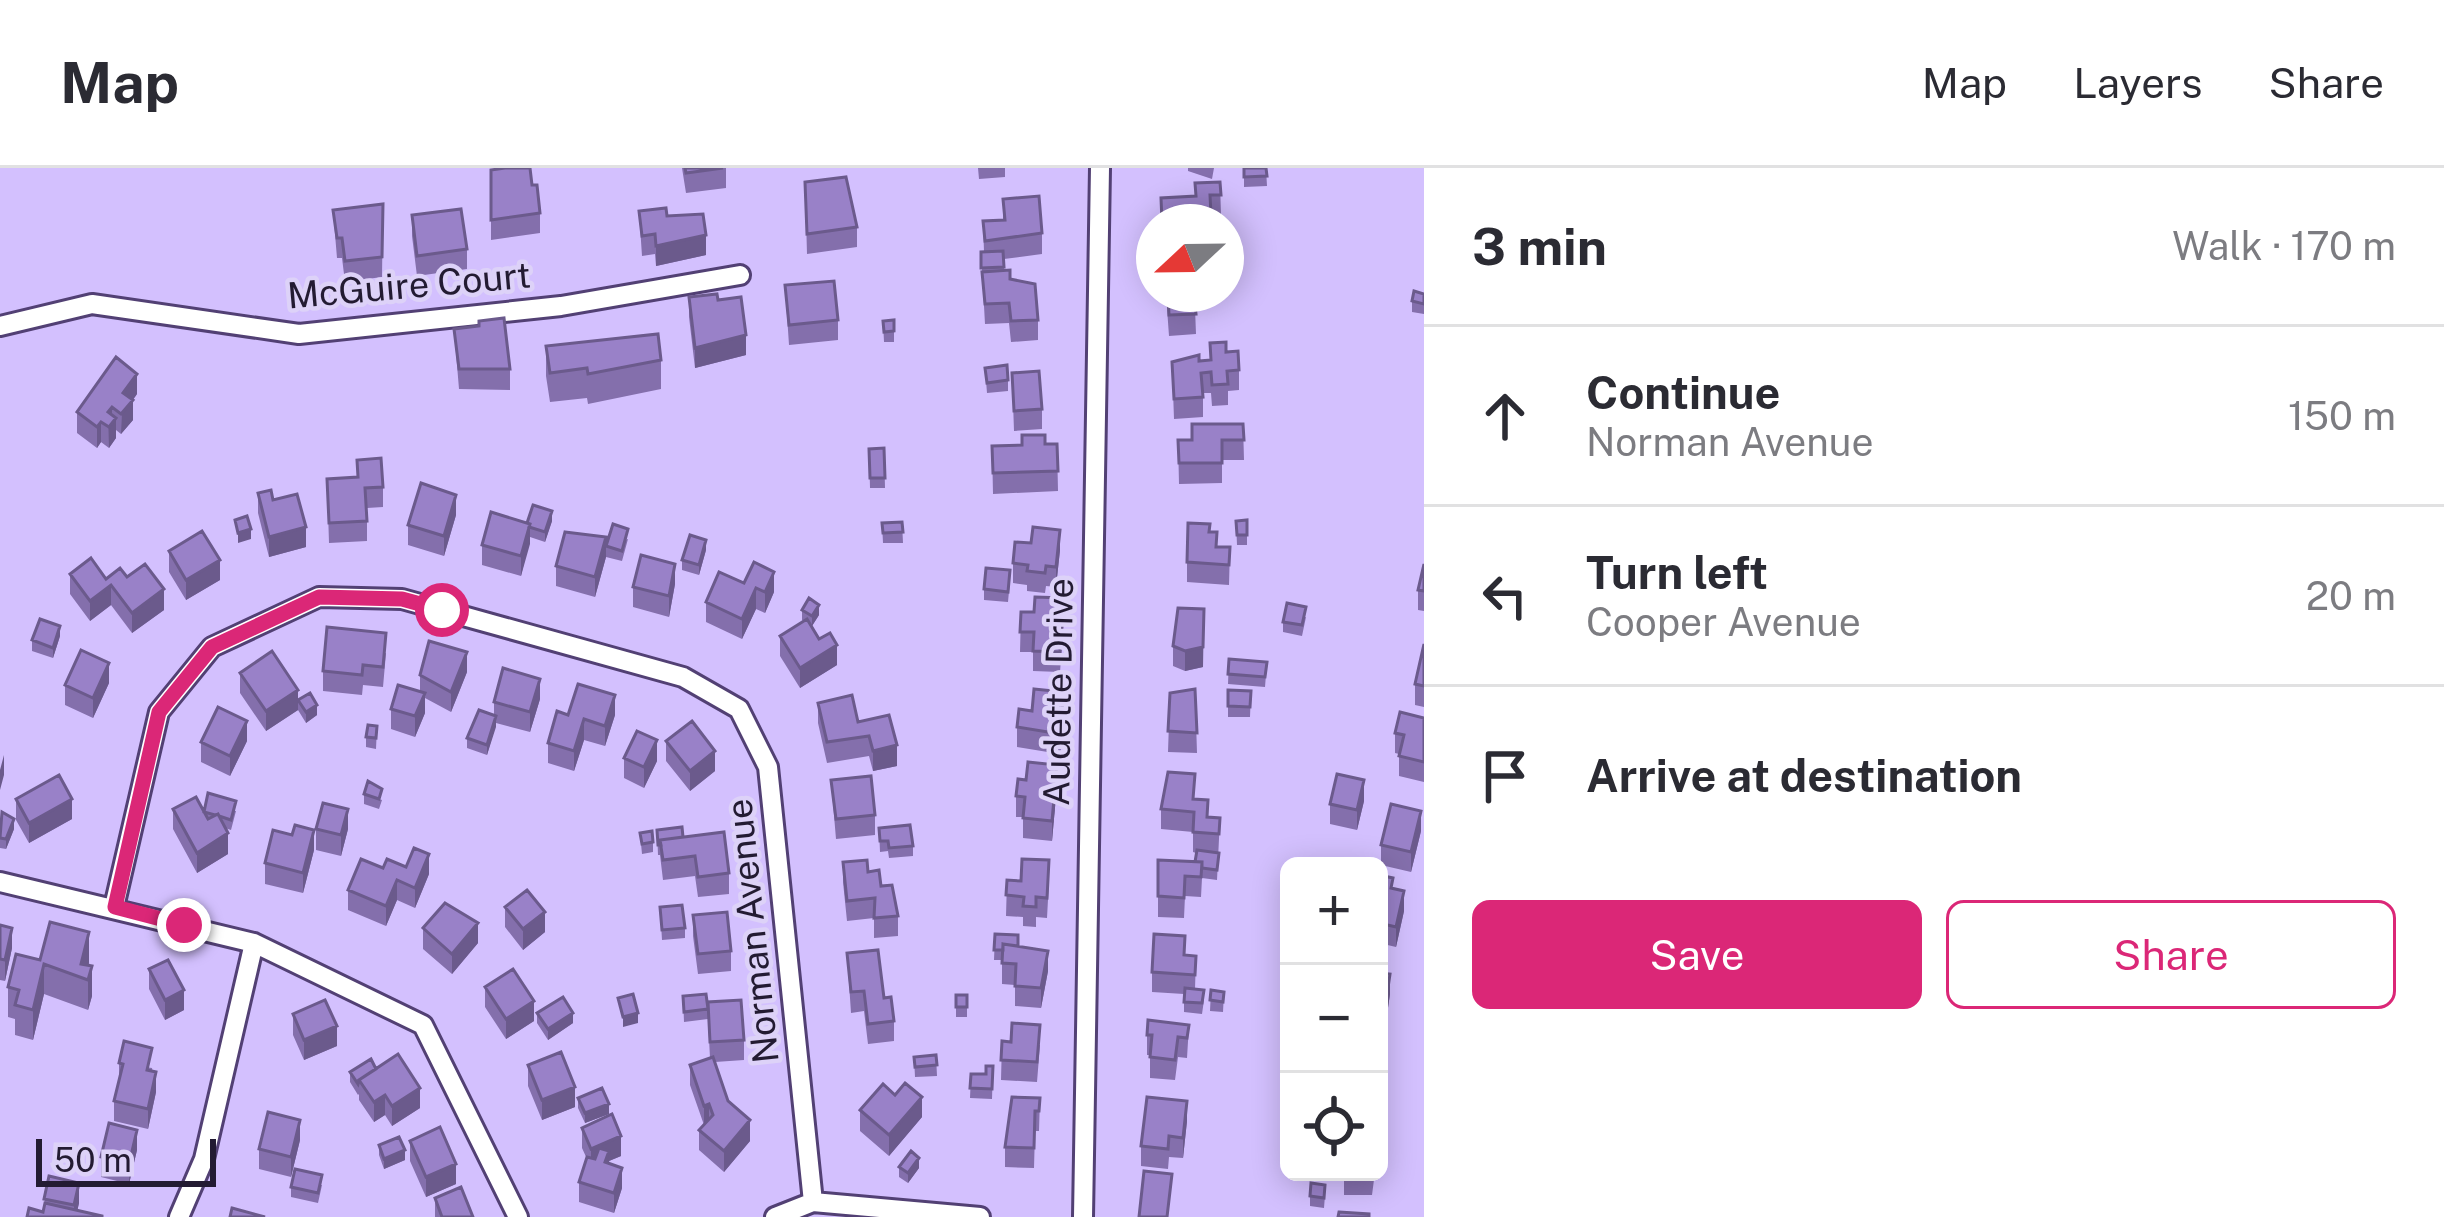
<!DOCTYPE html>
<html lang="en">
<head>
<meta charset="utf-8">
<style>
  body { margin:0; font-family:"Public Sans",sans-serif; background:#f2f2f3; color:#2b2b33 }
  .controls { position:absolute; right:36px; bottom:36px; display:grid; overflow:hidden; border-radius:18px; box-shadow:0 6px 30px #0003 }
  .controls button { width:108px; height:108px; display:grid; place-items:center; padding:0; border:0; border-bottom:3px solid #e1e1e2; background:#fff; color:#2b2b33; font:60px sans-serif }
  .compass { position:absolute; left:1136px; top:36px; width:108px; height:108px; border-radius:50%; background:#fff; box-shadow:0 6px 30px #0003; rotate:248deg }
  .scale { position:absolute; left:36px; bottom:30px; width:180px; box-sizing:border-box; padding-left:12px; border:6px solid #231b32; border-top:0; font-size:33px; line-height:42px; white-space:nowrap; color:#231b32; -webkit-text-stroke:9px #ddd2f8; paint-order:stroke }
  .stop { position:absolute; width:36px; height:36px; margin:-27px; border:9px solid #db2777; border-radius:50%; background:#fff }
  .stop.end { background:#db2777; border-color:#fff; box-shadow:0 3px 12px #0008 }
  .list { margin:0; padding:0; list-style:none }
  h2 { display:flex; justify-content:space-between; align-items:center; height:156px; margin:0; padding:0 48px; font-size:51px }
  h2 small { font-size:39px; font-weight:400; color:#7c7c81 }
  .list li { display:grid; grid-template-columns:78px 1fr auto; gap:36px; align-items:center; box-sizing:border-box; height:180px; padding:0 48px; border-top:3px solid #e1e1e2 }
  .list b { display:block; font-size:45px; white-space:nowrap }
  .list p { margin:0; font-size:39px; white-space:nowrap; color:#7c7c81 }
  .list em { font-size:39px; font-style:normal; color:#7c7c81 }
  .actions { display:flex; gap:24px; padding:36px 48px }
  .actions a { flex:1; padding:27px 0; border:3px solid #db2777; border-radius:18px; text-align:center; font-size:42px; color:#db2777 }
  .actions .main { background:#db2777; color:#fff }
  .icon { flex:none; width:66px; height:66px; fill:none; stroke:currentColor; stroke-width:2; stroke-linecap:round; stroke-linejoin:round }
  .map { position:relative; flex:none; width:1424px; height:1049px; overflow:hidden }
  header { display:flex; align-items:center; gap:72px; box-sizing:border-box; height:168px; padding:0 60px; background:#fff; border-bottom:3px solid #e1e1e2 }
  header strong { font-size:57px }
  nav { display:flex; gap:66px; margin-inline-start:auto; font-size:42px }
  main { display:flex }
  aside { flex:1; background:#fff }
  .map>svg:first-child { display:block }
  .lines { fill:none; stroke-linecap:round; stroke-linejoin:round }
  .minor-casing { stroke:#524074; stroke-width:24 }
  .minor { stroke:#fff; stroke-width:18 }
  .wall { fill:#846fac }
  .shaded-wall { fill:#6b5a8c }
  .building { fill:#9981c8; stroke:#6b5a8c; stroke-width:3 }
  .route { stroke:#db2777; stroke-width:15 }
  .labels { text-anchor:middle; stroke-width:9; stroke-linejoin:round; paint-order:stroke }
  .street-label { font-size:36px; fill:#231b32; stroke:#ddd2f8 }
</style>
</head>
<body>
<header>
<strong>Map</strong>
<nav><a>Map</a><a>Layers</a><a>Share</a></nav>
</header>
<main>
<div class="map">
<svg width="1424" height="1049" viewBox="0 0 1424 1049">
  <rect width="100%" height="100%" fill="#d3c0fe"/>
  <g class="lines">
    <defs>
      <path id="minor" d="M0,158L92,136L299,166L561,138L740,107
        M0,714L254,775L423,857L518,1049
        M114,739L159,544L212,479L319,429L402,431L683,509L739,541L768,599L813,1034
        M179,1049L204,991L254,775
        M775,1049L813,1034L980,1049
        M1083,1049L1100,0"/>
    </defs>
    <use href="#minor" class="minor-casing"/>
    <use href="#minor" class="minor"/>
  </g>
  <path class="wall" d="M682,0H726V20L686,25Z
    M978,0H1005V9L979,11Z
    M1188,0H1214L1212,11L1188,3Z
    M1244,0H1266L1267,18L1244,19Z
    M491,2L532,17L540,45V65L491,72Z
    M805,14L857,59V79L807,86Z
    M1220,14L1221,47L1211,48V54H1161L1195,28V15Z
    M1003,31L1042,65V86L1004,91V103L1038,152V172L1011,174L1009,155L985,156L981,84H984L983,53L1003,52Z
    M383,36L382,109L345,114L342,90H337L333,42Z
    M639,43L667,48L706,87L656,98L655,86L642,88Z
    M412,47L467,81V101L417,108L412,68Z
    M785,117L838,152V172L789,177Z
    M1166,126H1212V139L1195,140L1196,166L1169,168Z
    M1424,126V146L1412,144V133Z
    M689,129L746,187L695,200L689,149Z
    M894,152V174H884L883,153Z
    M454,161L510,201V222L459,221Z
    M546,178L661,192V221L588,236L587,230L550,234L546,208Z
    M1226,184L1239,202V222L1228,223V237L1212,238L1211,225H1203V249L1174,251L1172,194L1210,192Z
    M985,200L1008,212V223L987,225Z
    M1012,205L1042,241V261L1014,263Z
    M137,226L133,232V252L121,266L116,262V270L109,280L101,274L97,280L77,265V244Z
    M1243,256L1244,292H1222V315L1179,316L1178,272H1192Z
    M1057,276L1058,323L993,326L992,278Z
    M884,280L885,320H870L869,281Z
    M357,292L383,319V339L367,340V373L329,375L327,311L357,309Z
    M258,325L273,332L306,379L269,389L258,345Z
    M456,347L444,388L408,377V357Z
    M1247,352V377H1237L1236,353Z
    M552,353L545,374L530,369L521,408L482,397V377L527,355Z
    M902,354L903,375H883L882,355Z
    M628,371L622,393L606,389V378Z
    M1217,379H1230L1229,417L1187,414V394Z
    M706,382L699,407L682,402V392Z
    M1060,382L1056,419L1046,418L1045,425L1027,423V417L1013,415V395Z
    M169,383L220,412L186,432L169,404Z
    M606,389L595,429L556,418V398Z
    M1424,396V443L1418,442V422Z
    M70,406L106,411L164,442L132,465L111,437L90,453L70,426Z
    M1010,412L1008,434L984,432V421Z
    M744,415L774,424L765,445L756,441L742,471L706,454V434Z
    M675,416L669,449L633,439V419Z
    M1178,440L1203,499L1185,503L1173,498V478Z
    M802,442L819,447L812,458L837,497L800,520L780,488V468L804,453L802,452Z
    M1021,444L1064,450L1060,504L1033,503V484H1020Z
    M1306,449L1302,468L1283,464V454Z
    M60,468L53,490L32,483V472Z
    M1424,476V539L1415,537V516Z
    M386,485L383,519L363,517L362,527L323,523V503Z
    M1229,491L1267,494L1265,519L1228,516Z
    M467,504L451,544L425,530V545L415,569L391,561V541L420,524V507Z
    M240,505L298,542L266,563L240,525Z
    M109,515L93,550L65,537V517Z
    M1195,521L1197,585L1168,584L1170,525Z
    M1228,522L1251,523L1250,549H1228Z
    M540,531L530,564L496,555L487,587L467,580V570L494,547V534Z
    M298,532L317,547L306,555L298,542Z
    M818,535L858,554L897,598L873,603L869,588L827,595L818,555Z
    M1064,544L1060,586L1017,579V559Z
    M568,547H615L605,578L584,572L574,603L548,595V575Z
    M1424,550V614L1399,608V586L1395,585V565Z
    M377,558L376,581L366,579V569Z
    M247,573L230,608L201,594V574Z
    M666,573L715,603L690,623L666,593Z
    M624,590L657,593L644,620L624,610Z
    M831,612L875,647V667L836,671Z
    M1057,617L1052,673L1023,670V649H1016V628Z
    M364,626L382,632L379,641L364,636Z
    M16,631L72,651L29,675L16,652Z
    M1194,631L1208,649L1220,650L1217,712L1202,710L1201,729L1185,728L1184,750L1158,749V692L1195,694L1196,685L1193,684V664L1161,661V641Z
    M1364,633L1357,662L1330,656V636Z
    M173,641L236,643L231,662L225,660L228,686L197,705L173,661Z
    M0,654L14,661L6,681L0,680Z
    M879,660L913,678V688L889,690L888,683L880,684Z
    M316,661H348L341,688L316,682Z
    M657,662L683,669L729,705V726L698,729L695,708L663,712L660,687H658Z
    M1421,663L1411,704L1381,697V677Z
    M640,665L653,674V684L642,686Z
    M314,682L303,725L265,716V695Z
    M843,694L868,704L881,718L898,748V768L874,770V750L847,753L843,714Z
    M406,699L429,706L415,740L397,732L386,758L348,742V722L383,700Z
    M1379,707L1393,721L1404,743L1396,779L1379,775Z
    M1007,712L1049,713L1047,750L1036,749V759L1023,758V749L1006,748Z
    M505,739L545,764L523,782L505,759Z
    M660,739L685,760V770L662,772Z
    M693,747L731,783V803L698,806L693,768Z
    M0,757L12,780L5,813L0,812Z
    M423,760L478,775L452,806L423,781Z
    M995,766L1018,778L1048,803L1041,840L1015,838V817L1002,816V792H994Z
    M847,785L894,853V873L868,876L864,843L851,845Z
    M1185,787L1196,788L1195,821L1204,832L1202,846L1184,844V826L1152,824V804Z
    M40,792L89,794L92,828L88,842L44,826L33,872L15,867V851L8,849V819Z
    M149,801L184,842L165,852L149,821Z
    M1379,805L1390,826L1384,867H1379Z
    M485,819L534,853L506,871L485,839Z
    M1211,822L1224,824L1223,844L1210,843Z
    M956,827H967V849H956Z
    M683,828L708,835L744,872V892L715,894L728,933L750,973L724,1004L699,982V962L704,957L690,917V897L710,890L708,851L684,854Z
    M537,845L573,855L548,872L537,855Z
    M293,846L337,878L304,892L293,867Z
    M1189,857L1187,890L1178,889L1175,912L1150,910V887H1147V867Z
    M1002,873L1040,877L1037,914L1001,912Z
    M936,887L937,908L915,909L914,889Z
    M119,895L152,900L156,924L148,961L114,953V933L119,913Z
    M528,897L575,939L542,952L528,918Z
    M993,898L992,931L970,930L971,906H986Z
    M376,901L420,940L392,958L385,947L374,954L359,932V926L358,927L350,914V904Z
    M578,930L609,946L585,955L578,940Z
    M1040,930L1039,963H1035L1034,1000L1005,999V979Z
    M860,942L922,949L889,988L860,963Z
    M1187,953L1183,990L1169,989L1168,1001L1141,998V978Z
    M582,960L621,988L609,993L622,1020L614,1045L579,1034V1014L587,991L582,980Z
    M300,972L291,1009L259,1001V981Z
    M410,973L456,1016L426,1029L410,993Z
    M379,977L405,992L384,1001L379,987Z
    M137,982L129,1016L101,1009V989Z
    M899,999L919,1000L908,1015L899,1009Z
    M1344,1004H1375L1372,1027H1344Z
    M49,1008L79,1035L77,1043L43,1044Z
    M322,1017L318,1035L291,1029V1019Z
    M1325,1027L1324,1040L1310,1038V1028Z
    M435,1030L473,1049H435Z"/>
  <path class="shaded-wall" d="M706,67V87L656,98V78Z
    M746,167V187L695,200V180Z
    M137,206V226L128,238L133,232V252L121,266L123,225Z
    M112,239V255L116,250V270L109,280L108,244Z
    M101,254V274L97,280V259Z
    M456,327V347L444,388V368Z
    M552,343V353L545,374V364Z
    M530,356V376L521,408V388Z
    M306,359V379L269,389V369Z
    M251,361V371L238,375V365Z
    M1060,362V382L1056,419V399Z
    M606,369V389L595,429V409Z
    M706,372V382L699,407V397Z
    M220,392V412L186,432V412Z
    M675,396V416L669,449V428Z
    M774,404V424L765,445V424Z
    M111,417V437L90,453V433Z
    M756,420V441L742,471V451Z
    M164,421V442L132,465V445Z
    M819,437V447L812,458V448Z
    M1204,441L1203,499L1185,503V483Z
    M60,458V468L53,490V480Z
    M837,477V497L800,520V500Z
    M467,484V504L451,544V524Z
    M109,495V515L93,550V530Z
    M540,511V531L530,564V544Z
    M298,522V542L266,563V543Z
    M1064,524V544L1060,586V566Z
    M425,525V545L415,569V548Z
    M615,527V547L605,578V558Z
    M317,537V547L306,555V544Z
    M496,548V559L487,587V577Z
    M584,551V572L574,603V583Z
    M247,553V573L230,608V588Z
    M657,572V593L644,620V599Z
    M897,577V598L873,603V583Z
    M715,583V603L690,623V603Z
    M4,587V607L0,622V602Z
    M1057,597V617L1052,673V653Z
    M1364,612V633L1357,662V642Z
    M72,631V651L29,675V655Z
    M348,641V661L341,688V667Z
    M1421,643V663L1411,704V684Z
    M14,651V661L6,681V671Z
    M314,662V682L303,725V705Z
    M228,665V686L197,705V685Z
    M429,686V706L415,740V720Z
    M397,712V732L386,758V738Z
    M1404,723V743L1396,779V759Z
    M545,744V764L523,782V761Z
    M478,755V775L452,806V786Z
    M12,760V780L5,813V792Z
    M89,764V794L85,811L81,796Z
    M1048,783V803L1041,840V820Z
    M44,796V826L33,872V842Z
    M92,798V828L88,842V812Z
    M1390,806V826L1384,867V847Z
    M184,822V842L165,852V832Z
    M534,833V853L506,871V851Z
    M573,845V855L548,872V861Z
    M638,845V855L623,859V849Z
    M337,858V878L304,892V872Z
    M156,904V924L148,961V941Z
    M575,919V939L542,952V932Z
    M420,920V940L392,958V938Z
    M385,927V947L374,954V934Z
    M922,929V949L889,988V967Z
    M1187,933V953L1183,990V970Z
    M609,936V946L585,955V945Z
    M709,936V956L704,958V938Z
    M300,952V972L291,1009V989Z
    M750,952V973L724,1004V983Z
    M137,962V982L129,1016V996Z
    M621,968V988L609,993V1003L591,1001V981Z
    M405,982V992L384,1001V991Z
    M919,990V1000L908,1015V1005Z
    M456,996V1016L426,1029V1009Z
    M622,1000V1020L614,1045V1025Z
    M79,1015V1035L76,1049H74V1037Z"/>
  <path class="building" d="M505,0H530L532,17H537L540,45L491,52V2Z
    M685,0H723L686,5Z
    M1244,0H1266L1267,8L1244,9Z
    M846,9L857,59L807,66L805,14Z
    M1220,14L1221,27H1210L1211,47L1189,48V54H1162L1161,30L1196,28L1195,15Z
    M1039,28L1042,65L985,73L983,53L1005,52L1003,31Z
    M383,36L382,89L345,93L342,70H337L333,42Z
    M666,40L667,48L703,46L706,67L656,78L655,66L642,68L639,43Z
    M461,41L467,81L417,88L412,47Z
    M1003,83L1004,99L981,100V84Z
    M1010,102V111L1035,116L1038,152L1011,153L1009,135L985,136L982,104Z
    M834,113L838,152L789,157L785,117Z
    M1414,123L1424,126V136L1412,133Z
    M717,126L718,132L741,129L746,167L695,180L689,129Z
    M1168,126H1194L1196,146L1169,147Z
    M504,150L510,201H459L454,161L479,158V153Z
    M894,152V163L884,164L883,153Z
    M658,166L661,192L588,206L587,200L550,205L546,178Z
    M1226,174V184L1238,183L1239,202L1227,203L1228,216L1212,217L1211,204L1201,205L1203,229L1174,231L1172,194L1199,187V193L1211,192L1210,175Z
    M116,189L137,206L123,225L133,232L121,246L112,239L108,244L116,250L109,259L101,254L97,259L77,244Z
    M1007,197L1008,212L987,215L985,200Z
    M1039,203L1042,241L1014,243L1012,205Z
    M1192,256H1243L1244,272H1222V295H1179L1178,272H1192Z
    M1022,267H1045V276H1057L1058,303L993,305L992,278L1022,277Z
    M884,280L885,310H870L869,281Z
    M381,290L383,319L365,320L367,353L329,355L327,311L358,309L357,292Z
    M421,315L456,327L444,368L408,357Z
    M271,322L273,332L297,326L306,359L269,369L258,325Z
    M533,337L552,343L545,364L529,359L530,356L527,355Z
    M491,344L530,356L521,388L482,377Z
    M247,348L251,361L238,365L235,352Z
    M1247,352V367H1237L1236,353Z
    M902,354L903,364L883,365L882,355Z
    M1188,355L1210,356L1209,364H1217L1216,379H1230L1229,397L1187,394Z
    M613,356L628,361L622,383L606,378Z
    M1033,359L1060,362L1056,399L1046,398L1045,405L1027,403L1028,397L1013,395L1015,374L1031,375Z
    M202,363L220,392L186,412L169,383Z
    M565,364L606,369L595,409L556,398Z
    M690,367L706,372L699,397L682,392Z
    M641,387L675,396L669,428L633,419Z
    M91,390L106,411L120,400L127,409L145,396L164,421L132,445L111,417L90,433L70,406Z
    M754,394L774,404L765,424L756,420L742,451L706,434L719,404L744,415Z
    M1424,396V423L1418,422Z
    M986,400L1010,402L1008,424L984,421Z
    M1035,429L1064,430L1060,484L1033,483L1034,464H1020L1021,444H1034Z
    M809,430L819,437L812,448L802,442Z
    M1287,435L1306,439L1302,457L1283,454Z
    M1178,440L1204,441L1203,479L1185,483L1173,478Z
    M40,451L60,458L53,480L32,472Z
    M807,451L819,471L830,465L837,477L800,500L780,468Z
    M327,459L386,465L383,499L363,497L362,507L323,503Z
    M429,473L467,484L451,524L420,507Z
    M1424,476V518L1415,516Z
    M81,482L109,495L93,530L65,517Z
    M272,483L298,522L266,543L240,505Z
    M1229,491L1267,494L1265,509L1228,506Z
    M503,500L540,511L530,544L494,534Z
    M578,516L615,527L605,558L584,551L574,583L548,575L557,543L568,547Z
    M398,517L425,525L415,548L391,541Z
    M1034,521L1064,524L1060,566L1017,559L1019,541L1032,543Z
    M1195,521L1197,565L1168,563L1170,525Z
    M1228,522L1251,523L1250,539L1228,538Z
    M310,525L317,537L306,544L298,532Z
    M852,527L858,554L889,547L897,577L873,583L869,568L827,574L818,535Z
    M218,539L247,553L230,588L201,574Z
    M479,542L496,548L487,577L467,570Z
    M1400,544L1424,550V594L1399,588L1404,567L1395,565Z
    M692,553L715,583L690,603L666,573Z
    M368,557L377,558L376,570L366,569Z
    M637,563L657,572L644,599L624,590Z
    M1028,594L1057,597L1052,653L1023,650L1025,629L1016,628L1018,611L1026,612Z
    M1168,604L1195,606L1193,631L1208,632L1207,649L1220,650L1219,666L1193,664L1194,644L1161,641Z
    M1337,606L1364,612L1357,642L1330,636Z
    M59,607L72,631L29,655L16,631Z
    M871,608L875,647L836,651L831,612Z
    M368,613L382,621L379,631L364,626Z
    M208,625L236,633L231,652L219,648L218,646L215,647L204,644Z
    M196,629L208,651L218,646L228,665L197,685L173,641Z
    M323,635L348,641L341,667L316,661Z
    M1391,636L1421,643L1411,684L1381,677Z
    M2,644L14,651L6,671L0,670Z
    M295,657L314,662L303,705L265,695L273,662L292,667Z
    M910,657L913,678L889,680L888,673H880L879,660Z
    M682,659L683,669L660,672L661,677H658L657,662Z
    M652,663L653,674L642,676L640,665Z
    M724,664L729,705L698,709L695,688L663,692L660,672Z
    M414,680L429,686L415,720L397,712L386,738L348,722L361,691L383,700L387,691L406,699Z
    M1197,682L1219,685L1217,702L1202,700V694H1195Z
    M1022,691L1049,692L1047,730L1036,729V739L1023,738L1024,729L1006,727L1007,712L1021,713Z
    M867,692L868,704L879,702L881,718L892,717L898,748L874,750L875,730L847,733L843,694Z
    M1158,692L1202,694L1201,709L1185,708L1184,730L1158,728Z
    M1379,707L1393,710L1391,720L1404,723L1396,759L1379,755Z
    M527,722L545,744L523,761L505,739Z
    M445,735L478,755L452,786L423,760Z
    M682,737L685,760L662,762L660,739Z
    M727,744L731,783L698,786L693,747Z
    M50,754L89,764L81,796L92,798L88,812L44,796L33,842L15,837L19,822L8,819L16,786L40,792Z
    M0,757L12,760L5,792L0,791Z
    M995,766L1018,767V778L1003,776V782H994Z
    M1154,766L1185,768L1184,787L1196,788L1195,807L1152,804Z
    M1003,776L1048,783L1041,820L1015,818L1016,796L1002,795Z
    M878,782L884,830L891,829L894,853L868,856L864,823L851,824L847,785Z
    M168,792L184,822L165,832L149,801Z
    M513,801L534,833L506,851L485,819Z
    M1379,805L1390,806L1384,847H1379Z
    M1185,820L1204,822L1202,835L1184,834Z
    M1211,822L1224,824L1223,834L1210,832Z
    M633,826L638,845L623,849L618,830Z
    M706,826L708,841L684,844L683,828Z
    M956,827H967V839H956Z
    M563,829L573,845L548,861L537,845Z
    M325,832L337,858L304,872L293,846Z
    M741,832L744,872L710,874L708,834Z
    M1148,852L1189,857L1187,870L1178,869L1175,892L1150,889L1152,867H1147Z
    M1012,855L1040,857L1037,894L1001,892L1002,873L1011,874Z
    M124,873L152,880L147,902L156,904L148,941L114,933L123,896L119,895Z
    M561,884L575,919L542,932L528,897Z
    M398,886L420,920L392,938L385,927L374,934L359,912Z
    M936,887L937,897L915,899L914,889Z
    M713,889L728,933L750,952L724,983L699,962L713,947L709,936L704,938L690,897Z
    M371,891L376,901L359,912L358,916L350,904Z
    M986,898H993L992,921L970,920L971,906H986Z
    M905,915L922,929L889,967L860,942L883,916L895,927Z
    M602,920L609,936L585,945L578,930Z
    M1012,929L1040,930L1039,943H1035L1034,980L1005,979Z
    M1147,929L1187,933L1183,970L1169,968L1168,981L1141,978Z
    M268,944L300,952L291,989L259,981Z
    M612,946L621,968L591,981L582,960Z
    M109,955L137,962L129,996L101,989Z
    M440,959L456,996L426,1009L410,973Z
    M399,969L405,982L384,991L379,977Z
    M599,980L609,983L605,994L622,1000L614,1025L579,1014L587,989L595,991Z
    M911,983L919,990L908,1005L899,999Z
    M295,1001L322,1007L318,1025L291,1019Z
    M1144,1003L1172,1006L1167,1049H1139Z
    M1344,1004H1372V1007L1344,1006Z
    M49,1008L79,1015L74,1037L44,1031Z
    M1311,1015L1325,1017L1324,1030L1310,1028Z
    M461,1019L473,1049H442L435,1030Z
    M45,1035L102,1048V1049H27L29,1040L43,1044Z
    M232,1040L265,1049H230Z
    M1339,1044L1369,1046V1049H1338Z"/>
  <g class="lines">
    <path class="route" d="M184,757L115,739L159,544L212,479L319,429L402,431L442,442"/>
  </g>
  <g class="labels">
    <g class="street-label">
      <text transform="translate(409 117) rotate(-5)" y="13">McGuire Court</text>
      <text transform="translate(1058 524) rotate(-89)" y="13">Audette Drive</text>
      <text transform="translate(752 763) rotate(-96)" y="13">Norman Avenue</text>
    </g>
  </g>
</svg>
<div class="controls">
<button>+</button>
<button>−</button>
<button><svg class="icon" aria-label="locate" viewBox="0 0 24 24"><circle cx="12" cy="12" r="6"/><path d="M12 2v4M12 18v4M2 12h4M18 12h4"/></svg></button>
</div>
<svg class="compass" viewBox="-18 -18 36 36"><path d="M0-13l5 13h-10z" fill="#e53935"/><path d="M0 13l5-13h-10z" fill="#7c7c81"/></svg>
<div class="scale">50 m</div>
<div class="stop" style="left:442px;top:442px"></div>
<div class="stop end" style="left:184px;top:757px"></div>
</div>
<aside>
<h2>3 min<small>Walk · 170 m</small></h2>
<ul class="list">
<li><svg class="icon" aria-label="ahead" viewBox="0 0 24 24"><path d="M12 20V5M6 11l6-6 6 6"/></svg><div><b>Continue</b><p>Norman Avenue</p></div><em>150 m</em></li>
<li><svg class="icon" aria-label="left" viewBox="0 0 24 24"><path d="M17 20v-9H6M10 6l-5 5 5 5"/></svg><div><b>Turn left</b><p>Cooper Avenue</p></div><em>20 m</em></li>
<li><svg class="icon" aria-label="arrive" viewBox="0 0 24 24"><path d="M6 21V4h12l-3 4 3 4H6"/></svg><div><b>Arrive at destination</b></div></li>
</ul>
<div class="actions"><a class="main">Save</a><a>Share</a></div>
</aside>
</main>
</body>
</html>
